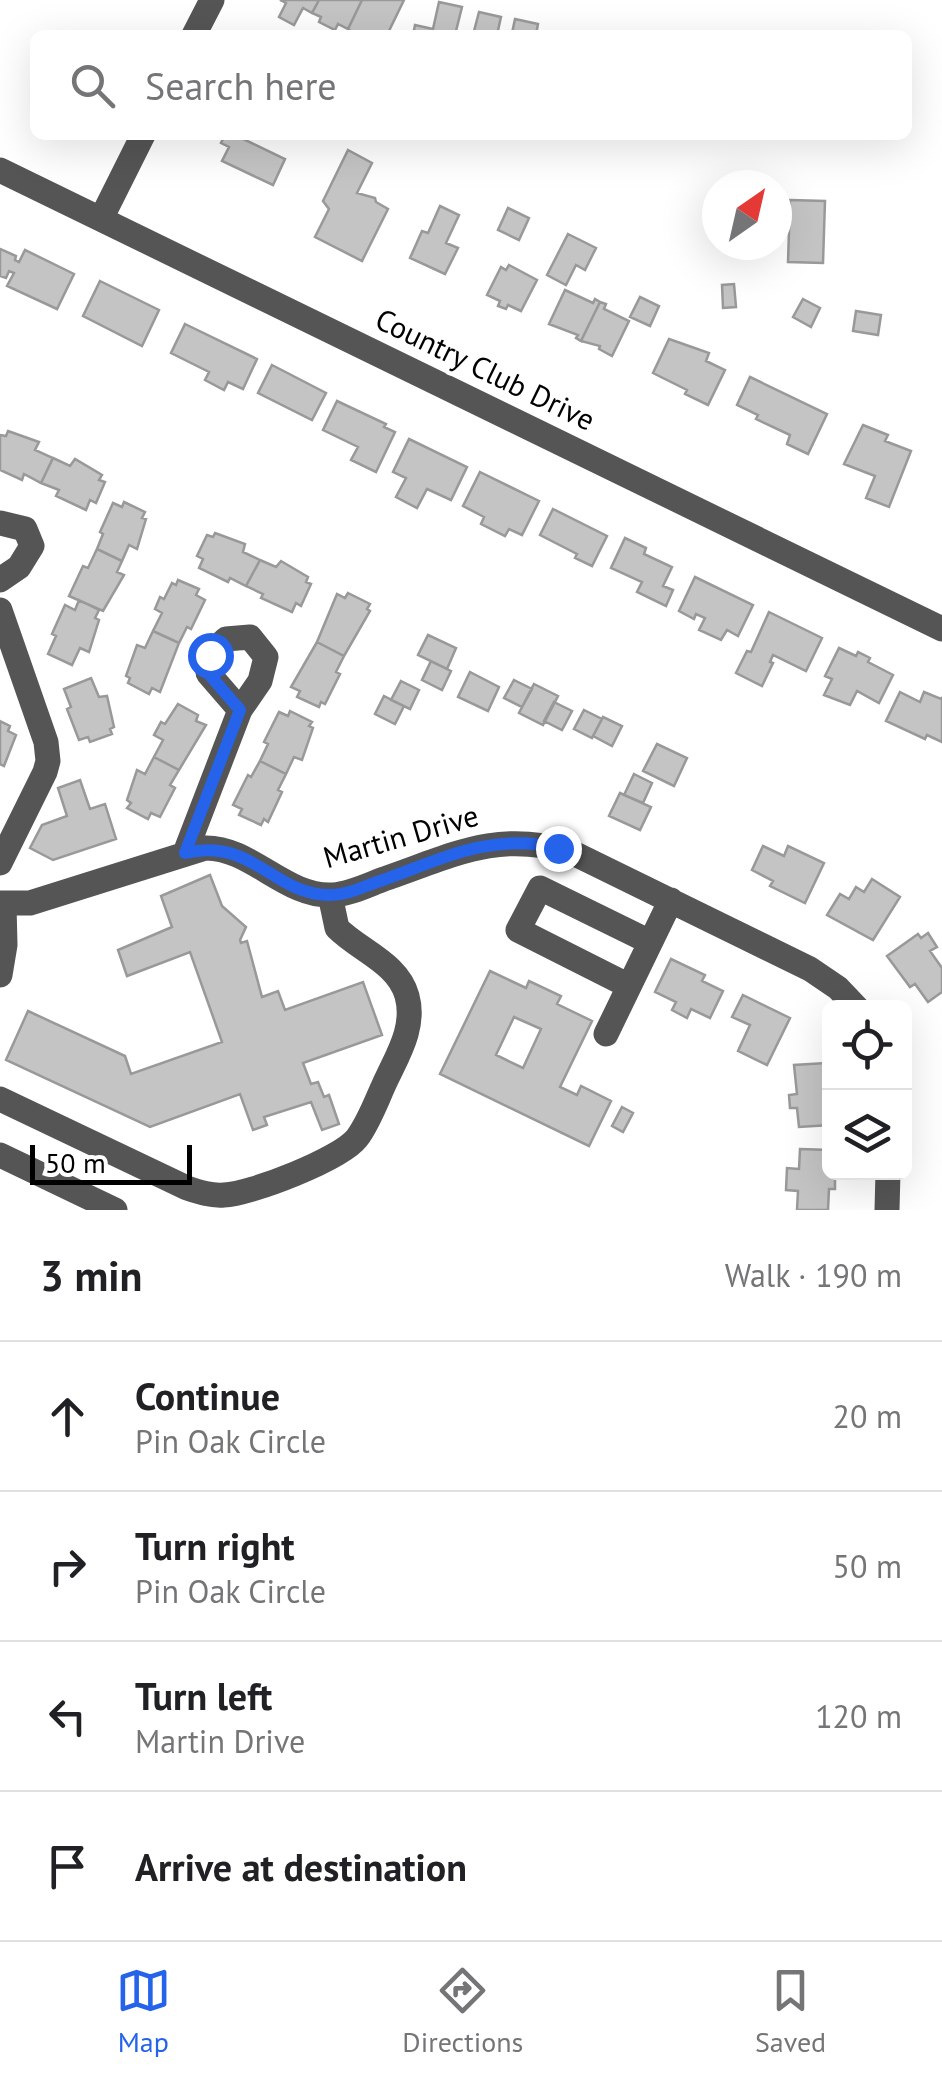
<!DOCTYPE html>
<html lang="en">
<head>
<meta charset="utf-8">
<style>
  body { margin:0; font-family:"PT Sans",sans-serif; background:#f6f6f6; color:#202124 }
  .controls { position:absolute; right:30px; bottom:30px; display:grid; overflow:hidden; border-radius:15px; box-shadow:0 10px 40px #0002 }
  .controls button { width:90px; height:90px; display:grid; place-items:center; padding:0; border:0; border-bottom:2px solid #e0e0e0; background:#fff; color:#202124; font:50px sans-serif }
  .compass { position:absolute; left:702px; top:170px; width:90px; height:90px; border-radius:50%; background:#fff; box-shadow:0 10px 40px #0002; rotate:34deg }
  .scale { position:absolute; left:30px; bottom:25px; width:162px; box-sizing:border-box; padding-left:10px; border:5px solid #000; border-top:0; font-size:28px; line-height:35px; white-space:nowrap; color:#000; -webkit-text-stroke:8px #fff; paint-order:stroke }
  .stop { position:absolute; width:30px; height:30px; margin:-22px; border:8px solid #2563eb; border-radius:50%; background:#fff }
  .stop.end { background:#2563eb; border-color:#fff; box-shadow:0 2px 10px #0008 }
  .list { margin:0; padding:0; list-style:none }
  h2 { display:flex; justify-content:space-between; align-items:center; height:130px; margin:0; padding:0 40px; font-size:42px }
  h2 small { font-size:32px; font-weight:400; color:#757577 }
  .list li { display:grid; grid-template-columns:65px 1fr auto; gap:30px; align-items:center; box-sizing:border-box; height:150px; padding:0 40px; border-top:2px solid #e0e0e0 }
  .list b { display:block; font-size:38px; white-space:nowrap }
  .list p { margin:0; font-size:32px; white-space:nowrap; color:#757577 }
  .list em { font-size:32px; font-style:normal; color:#757577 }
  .icon { flex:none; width:55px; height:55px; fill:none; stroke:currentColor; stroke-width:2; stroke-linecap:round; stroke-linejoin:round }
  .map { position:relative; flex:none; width:942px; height:1210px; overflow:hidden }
  .search { position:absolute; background:#fff; box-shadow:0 10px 40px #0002; left:30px; right:30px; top:30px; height:110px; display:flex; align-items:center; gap:25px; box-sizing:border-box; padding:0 35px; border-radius:15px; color:#757577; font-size:38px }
  .sheet { height:730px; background:#fff }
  nav { display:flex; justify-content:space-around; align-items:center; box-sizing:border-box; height:140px; border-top:2px solid #e0e0e0; background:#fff; font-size:28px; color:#757577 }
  nav a { display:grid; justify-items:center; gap:5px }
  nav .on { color:#2563eb }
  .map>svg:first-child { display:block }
  .building { fill:#c4c4c4; stroke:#999; stroke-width:2.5; fill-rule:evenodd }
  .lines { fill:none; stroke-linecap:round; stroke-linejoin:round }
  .minor { stroke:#555; stroke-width:25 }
  .route { stroke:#2563eb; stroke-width:12 }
  .labels { text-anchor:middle; stroke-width:9; stroke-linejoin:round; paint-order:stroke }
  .street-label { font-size:30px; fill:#000; stroke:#fff }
</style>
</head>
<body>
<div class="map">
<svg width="942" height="1210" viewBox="0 0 942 1210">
  <rect width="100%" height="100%" fill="#fff"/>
  <path class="building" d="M280,0H319L312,13L303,8L294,25L279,17L286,3Z
    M319,0H362L348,29L338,24L335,30L319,22L321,17L312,13Z
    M362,0H404L387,35H356L348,29Z
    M439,2L462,7L455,35H413L415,25L433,29Z
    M479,12L501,17L497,35H473Z
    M515,19L538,24L536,35H506V32L512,33Z
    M225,135H235L285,159L273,185L222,161L229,147L221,143Z
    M348,150L372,163L357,193L375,198L376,202L388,209L362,261L315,237L329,209L323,201Z
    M790,200L825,201L823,263L788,262Z
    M440,206L459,215L446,243L458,248L445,274L410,258L422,231L428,233Z
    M508,208L529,218L519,240L498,230Z
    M568,234L596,248L585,270L576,265L566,285L547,275Z
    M0,249L16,256L15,260L19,262L25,250L74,274L57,309L7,286L14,273L9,271L6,278L0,276Z
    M509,265L537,280L521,311L508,305L506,309L498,306L500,301L487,295L501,267L506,270Z
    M100,281L159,310L142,346L83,316Z
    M734,284L736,307L723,308L722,285Z
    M565,290L593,303L595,299L600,302L581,341L576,338L578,335L549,324Z
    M640,297L659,306L650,326L630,317Z
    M803,299L820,308L811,327L793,317Z
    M600,302L606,304L604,309L629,321L612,356L599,349L600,346L581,341Z
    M856,311L881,315L878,335L853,331Z
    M185,324L257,359L243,389L228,382L224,390L205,380L209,372L171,353Z
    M669,339L709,353L706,361L725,370L708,405L685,394L687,390L653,373Z
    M272,365L326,393L312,420L258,393Z
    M750,377L827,414L808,454L787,444L790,435L756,419L758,415L737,405Z
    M337,401L386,424L384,427L395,432L376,472L351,460L358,447L323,430Z
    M863,425L888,435L885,441L911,451L889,507L866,498L875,476L844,464Z
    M8,431L39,442L35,450L53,458L41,483L24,474L22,480L0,470V435L6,436Z
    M409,439L467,467L451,500L427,489L417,508L396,497L406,478L393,472Z
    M53,458L70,466L75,459L102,475L99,480L105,482L96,503L90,500L86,510L56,496L59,490L41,483Z
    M480,472L539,501L522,535L509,529L505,536L481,524L484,517L463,506Z
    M124,502L145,512L142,518L146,519L137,549L129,545L122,561L97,549L103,534L100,532L113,503L122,507Z
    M553,509L607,536L592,566L575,558L577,554L540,535Z
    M215,533L245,544L243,552L260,560L246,586L230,578L228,582L199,568L203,559L197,556L207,535L213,537Z
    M625,538L646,548L644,554L672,567L663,586L673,590L666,606L637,592L642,582L611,568Z
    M97,549L122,561L117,572L124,575L103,611L69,596L83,566L88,568Z
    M260,560L276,567L281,561L308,577L306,582L311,584L301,606L296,603L292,612L261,598L263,594L246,586Z
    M695,577L753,605L738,636L727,630L721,640L699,630L705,618L696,614L694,619L679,611Z
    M178,580L199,589L196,595L205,600L191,629L187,627L179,643L153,631L162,613L155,609L160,597L164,599L172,583L176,585Z
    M348,593L370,604L367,609L370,611L344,656L317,642L337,594L345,598Z
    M79,600L99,610L95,618L99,620L89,652L80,648L72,665L48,654L56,636L52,634L65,605L75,610Z
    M769,612L822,638L806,671L773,655L770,662L773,663L762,686L736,673L747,651L751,652Z
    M153,631L179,643L160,692L152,688L149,694L128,683L130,678L126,676L137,645L145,648Z
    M428,635L456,648L447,669L418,655Z
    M317,642L344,656L336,672L340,674L325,704L321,702L319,707L297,697L300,691L291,687Z
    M839,648L856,656L858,652L870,658L868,662L893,675L879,703L857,691L850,705L824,695L832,679L825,676Z
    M431,661L451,671L442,690L422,680Z
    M470,672L499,687L488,711L458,697Z
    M91,678L99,697L107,696L114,727L110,729L112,734L90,742L88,737L79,740L67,709L71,707L64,689Z
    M514,680L532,689L522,707L504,698Z
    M401,681L419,690L410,709L391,700Z
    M534,684L558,696L543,725L519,713Z
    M900,692L920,702L924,692L941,699L942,697V742L927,735L925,739L886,721Z
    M384,696L404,706L395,724L375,714Z
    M554,702L572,711L562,730L544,721Z
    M178,704L198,715L196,721L206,725L179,770L154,757L163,740L154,735L161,722L165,724Z
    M584,710L602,719L592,738L574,729Z
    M290,711L312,722L309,726L313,728L302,760L294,757L286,774L260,761L268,744L264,742L279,712L288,716Z
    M603,717L622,726L612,746L593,736Z
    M0,721L10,726L8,731L16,735L4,766L0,764Z
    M657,744L687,758L674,786L643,771Z
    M154,757L179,770L170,785L175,788L160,817L151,813L148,819L127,808L131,803L127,800L137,770L145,774Z
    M260,761L286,774L278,790L282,792L268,822L264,819L261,825L239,815L242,809L233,805L248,775L251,777Z
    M634,774L652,783L643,803L624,795Z
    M80,780L90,809L105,804L116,839L53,860L30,848L42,825L67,816L58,788Z
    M620,793L651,807L640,830L609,816Z
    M763,846L784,856L788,846L824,863L805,903L770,886L773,881L752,870Z
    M210,875L222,906L246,927L240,940L241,943L247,941L262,997L278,991L285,1010L363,982L382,1035L303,1063L311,1084L318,1082L324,1097L329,1095L339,1124L322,1130L311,1102L264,1117L267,1125L253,1130L240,1094L150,1127L6,1060L28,1011L125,1056L131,1074L222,1042L190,952L127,976L118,950L172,927L161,896Z
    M872,879L900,897L873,940L827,915L840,894L849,899L856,887L864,892Z
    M928,933L937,947L930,951L942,968V992L928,1002L915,984L910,987L887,956L918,934L921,938Z
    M671,959L705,975L702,981L723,991L710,1018L691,1009L687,1018L672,1010L676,1002L655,992Z
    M490,971L526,988L529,981L561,996L557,1004L592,1021L560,1087L577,1095L581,1086L611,1101L589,1146L440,1074ZM514,1017L541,1029L523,1068L496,1055Z
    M743,995L790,1018L767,1065L738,1051L750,1025L732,1017Z
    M826,1063L830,1125L799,1127L797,1108H790L789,1095L797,1094L794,1065Z
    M622,1107L633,1113L623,1132L612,1126Z
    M800,1149L830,1150V1172H835V1189H829L828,1210H797L798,1191L786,1190L787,1168L799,1169Z"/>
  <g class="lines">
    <path class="minor" d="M194,35L212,0
      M0,170L942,629
      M101,219L143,135
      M0,523L25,529L32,546L19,567L0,580
      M0,610L46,742L48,761L45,772L0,863
      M185,853L240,710L260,681L266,657L250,637L226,639L209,655L208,673L240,710
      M0,903H30L205,848C251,847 286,898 333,895C350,894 368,885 384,879C454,855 494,831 569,851L810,969L838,988L857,1008
      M0,975L5,945L4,905
      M629,986L518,930L540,888L650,942
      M606,1034L671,900
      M0,1099L187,1188C199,1192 211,1196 224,1195C251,1194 341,1159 357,1138C370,1121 378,1096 388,1076C400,1051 415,1025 407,996C398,963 360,951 337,928L330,895
      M0,1155L115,1210
      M887,1210L888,1172"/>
  </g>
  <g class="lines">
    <path class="route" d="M210,655L208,673L240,710L185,853C252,837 273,894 328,895C346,896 364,886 380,881C442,859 492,832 558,848"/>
  </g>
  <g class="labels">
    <g class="street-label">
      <text transform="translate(485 370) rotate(26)" y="10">Country Club Drive</text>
      <text transform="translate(401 837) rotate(-16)" y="10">Martin Drive</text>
    </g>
  </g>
</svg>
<div class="controls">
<button><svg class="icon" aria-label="locate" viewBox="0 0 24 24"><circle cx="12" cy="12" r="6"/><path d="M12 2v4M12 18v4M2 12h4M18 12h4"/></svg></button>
<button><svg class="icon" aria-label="layers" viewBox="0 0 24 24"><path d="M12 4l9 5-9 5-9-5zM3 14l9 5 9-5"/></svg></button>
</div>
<svg class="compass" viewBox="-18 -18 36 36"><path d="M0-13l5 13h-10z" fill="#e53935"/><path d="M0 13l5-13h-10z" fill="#757577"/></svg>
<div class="scale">50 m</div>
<div class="stop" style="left:210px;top:655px"></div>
<div class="stop end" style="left:558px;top:848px"></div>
<div class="search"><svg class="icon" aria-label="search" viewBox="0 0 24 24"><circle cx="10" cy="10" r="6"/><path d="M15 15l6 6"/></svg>Search here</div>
</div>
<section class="sheet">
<h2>3 min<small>Walk · 190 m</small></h2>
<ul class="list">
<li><svg class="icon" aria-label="ahead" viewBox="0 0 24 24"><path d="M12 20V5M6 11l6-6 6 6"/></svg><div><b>Continue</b><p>Pin Oak Circle</p></div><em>20 m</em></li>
<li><svg class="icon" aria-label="right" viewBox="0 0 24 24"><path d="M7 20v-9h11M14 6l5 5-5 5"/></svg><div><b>Turn right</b><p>Pin Oak Circle</p></div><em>50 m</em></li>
<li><svg class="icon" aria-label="left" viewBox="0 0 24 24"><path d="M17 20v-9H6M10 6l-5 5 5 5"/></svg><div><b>Turn left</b><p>Martin Drive</p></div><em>120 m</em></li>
<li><svg class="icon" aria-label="arrive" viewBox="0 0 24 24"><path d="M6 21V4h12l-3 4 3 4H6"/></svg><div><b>Arrive at destination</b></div></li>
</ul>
</section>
<nav>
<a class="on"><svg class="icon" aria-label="map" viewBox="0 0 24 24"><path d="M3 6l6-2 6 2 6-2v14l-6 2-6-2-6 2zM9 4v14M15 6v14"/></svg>Map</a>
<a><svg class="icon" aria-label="directions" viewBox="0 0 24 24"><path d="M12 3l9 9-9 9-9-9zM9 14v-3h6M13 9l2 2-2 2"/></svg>Directions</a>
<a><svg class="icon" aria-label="saved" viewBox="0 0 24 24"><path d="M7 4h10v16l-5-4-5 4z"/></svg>Saved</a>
</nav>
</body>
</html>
